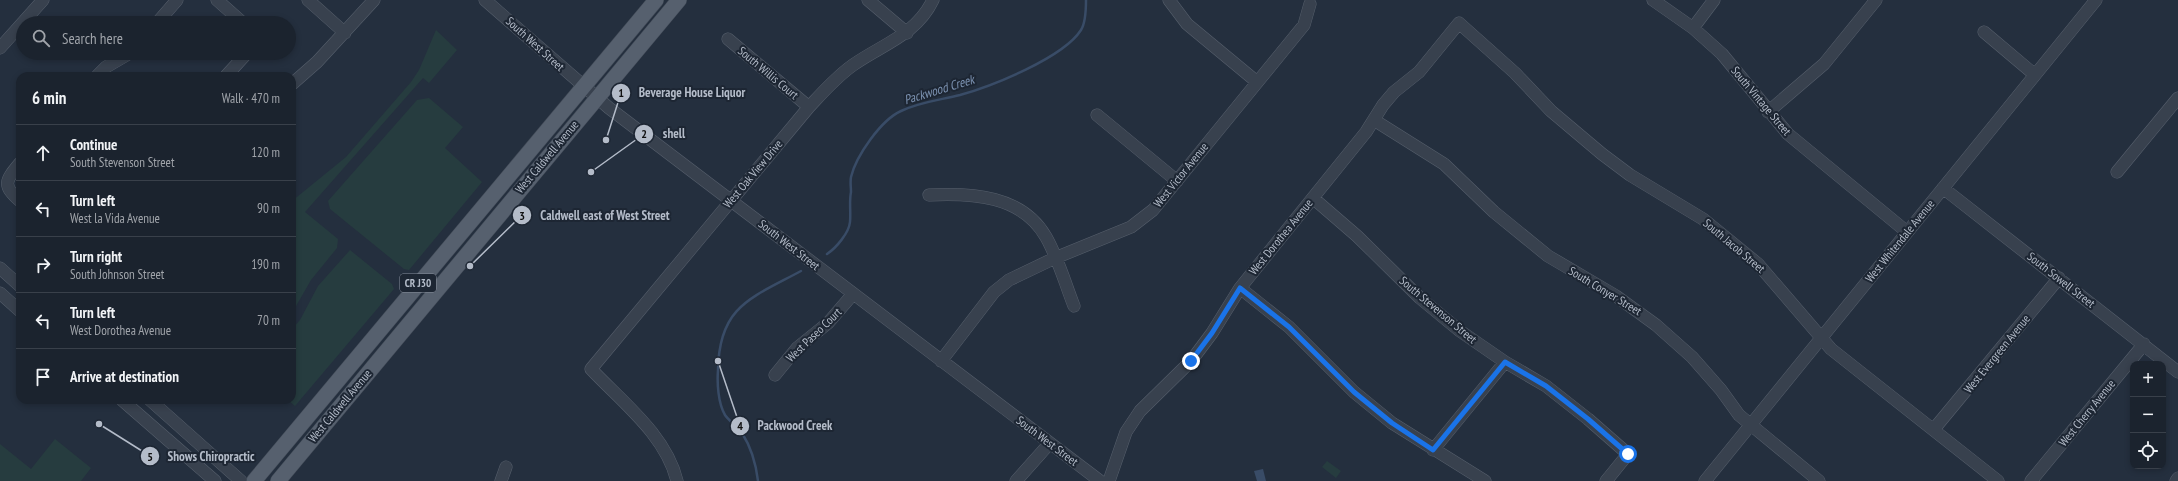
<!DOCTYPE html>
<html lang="en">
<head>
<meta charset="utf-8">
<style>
  body { margin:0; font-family:"PT Sans Narrow",sans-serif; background:#242b36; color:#f1f3f6 }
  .controls { position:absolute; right:12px; bottom:12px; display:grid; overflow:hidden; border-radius:8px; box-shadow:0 2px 6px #0003 }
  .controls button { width:36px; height:36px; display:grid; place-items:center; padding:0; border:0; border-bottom:1px solid #39404a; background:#1b232e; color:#f1f3f6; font:20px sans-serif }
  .stop { position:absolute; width:12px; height:12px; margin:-9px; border:3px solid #1a73e8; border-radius:50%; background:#fff }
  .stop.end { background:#1a73e8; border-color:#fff; box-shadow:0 1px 4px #0008 }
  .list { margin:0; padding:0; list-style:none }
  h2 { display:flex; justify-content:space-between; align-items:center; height:52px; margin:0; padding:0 16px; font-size:17px }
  h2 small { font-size:13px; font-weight:400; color:#a0a4aa }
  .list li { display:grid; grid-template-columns:26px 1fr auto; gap:12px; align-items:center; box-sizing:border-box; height:56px; padding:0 16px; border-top:1px solid #39404a }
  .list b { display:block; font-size:15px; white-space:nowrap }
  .list p { margin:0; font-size:13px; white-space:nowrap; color:#a0a4aa }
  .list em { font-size:13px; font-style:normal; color:#a0a4aa }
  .icon { flex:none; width:22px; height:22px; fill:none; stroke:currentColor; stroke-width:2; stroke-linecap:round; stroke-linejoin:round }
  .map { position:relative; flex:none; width:2178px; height:481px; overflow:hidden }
  .search { position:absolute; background:#1b232e; box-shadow:0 2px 6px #0003; left:16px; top:16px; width:280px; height:44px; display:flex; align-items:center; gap:10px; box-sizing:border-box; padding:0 14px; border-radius:22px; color:#a0a4aa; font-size:15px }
  .panel { position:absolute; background:#1b232e; box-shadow:0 2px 6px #0003; left:16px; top:72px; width:280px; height:332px; border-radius:12px }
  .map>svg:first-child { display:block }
  .green { fill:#263c3f }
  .water { fill:#394c67 }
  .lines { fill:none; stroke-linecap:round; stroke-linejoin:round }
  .stream { stroke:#394c67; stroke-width:2.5 }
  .minor-casing { stroke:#565f6c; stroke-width:13 }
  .major-casing { stroke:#414a57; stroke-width:16 }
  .minor { stroke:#38414e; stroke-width:12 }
  .major { stroke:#56606e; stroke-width:15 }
  .route { stroke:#1a73e8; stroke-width:5 }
  .labels { text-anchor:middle; stroke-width:4; stroke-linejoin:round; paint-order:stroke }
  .shield { fill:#1d2633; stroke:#878f9c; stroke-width:1 }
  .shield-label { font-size:11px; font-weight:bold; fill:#b4bcc9 }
  .street-label { font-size:12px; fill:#b4bcc9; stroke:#1d2633 }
  .water-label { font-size:13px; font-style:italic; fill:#7c92b1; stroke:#1d2633 }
  .leader { fill:none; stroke:#b4bcc9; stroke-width:1.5 }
  .callout-dot { fill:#b4bcc9; stroke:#1d2633; stroke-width:1.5 }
  .mark-label { font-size:12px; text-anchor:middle; font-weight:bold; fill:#111 }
  .callout-label { font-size:13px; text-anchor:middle; font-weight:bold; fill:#b4bcc9; stroke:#1d2633; stroke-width:4; stroke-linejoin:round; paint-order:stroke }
</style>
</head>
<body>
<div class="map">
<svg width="2178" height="481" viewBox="0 0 2178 481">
  <rect width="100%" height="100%" fill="#242f3e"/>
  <path class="green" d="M436,30L457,50L429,83L423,78L305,212L338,239L337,248L311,280L292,313V201L346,157L411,82L419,70Z
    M429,98L463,127L445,148L482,182L409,270L404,269L330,209L328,201L417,100Z
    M350,250L392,284L394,289L295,406L288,400H292V329L300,320L318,286Z
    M55,439L91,468L81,481H0V444L31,469Z
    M1327,461L1341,471L1336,478L1322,467Z"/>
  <path class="water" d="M1263,469L1266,481H1257L1254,471Z"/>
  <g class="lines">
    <path class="stream" d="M827,254C836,248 849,233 850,222C851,212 849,202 851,192C851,187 850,182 851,177C856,156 881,120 901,111C920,102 940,100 960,95C992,86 1063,58 1081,30C1086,22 1086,9 1086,0
      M758,481C756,464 751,447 742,433C737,426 729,421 725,415C718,403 717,383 718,370C719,306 751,298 801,271"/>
    <defs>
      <path id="minor" d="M217,0L243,23
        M308,0L345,33
        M485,0L609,108L1100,481
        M868,0L907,33
        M1169,0L1187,24L1257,82
        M1653,0L1693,28L1722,54L1788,134L1907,232
        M157,23L177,0
        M1693,28L1714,0
        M1984,32L2035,75
        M728,39L809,107
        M0,48L43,0
        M97,76L106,67L130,53
        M226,76L247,53
        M292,84L317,62L374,0
        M1768,112L1824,64L1876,0
        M1097,115L1177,181
        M1374,120L1444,164L1494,212L1548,256L1616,296L1656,325L1692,357L1721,390L1739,415L1819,481
        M20,163C5,181 2,185 20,201
        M2117,172L2178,98
        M1943,188L2178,372
        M929,195C972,193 1022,195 1046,237C1058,258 1065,283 1074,306
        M1313,198L1357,236L1420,298L1460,331L1505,362L1546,386L1588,419L1628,454L1606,481
        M0,268L20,286
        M1240,288L1289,327L1354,392L1392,423L1485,481
        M0,293L20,311
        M941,361L994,292L1009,280L1055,258L1131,227L1153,210L1304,25L1310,4
        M775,375L797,348L828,323L853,294
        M122,400L215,481
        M150,400L241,481
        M1934,429L2059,278
        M1433,450L1505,362
        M501,481L506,467
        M677,481C666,435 622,402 591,369L809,107C823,92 836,77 853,65C883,44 916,35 933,0
        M1016,481L1049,444
        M1109,481L1126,432L1140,411L1191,361L1212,333L1240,288L1366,132L1383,105L1394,92L1419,72L1459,23L1515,73L1551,111L1602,154L1630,175L1703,219L1758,264L1831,349L1998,481
        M1705,481L2096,0
        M2031,481L2144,344
        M2176,481L2178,478"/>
      <path id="major" d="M254,481L656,0
        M278,481L679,0"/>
    </defs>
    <use href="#minor" class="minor-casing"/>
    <use href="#major" class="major-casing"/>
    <use href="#minor" class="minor"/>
    <use href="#major" class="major"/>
  </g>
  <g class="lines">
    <path class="route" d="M1191,361L1212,333L1240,288L1289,327L1354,392L1392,423L1433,450L1505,362L1546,386L1588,419L1628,454"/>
  </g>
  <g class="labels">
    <rect class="shield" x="400" y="274" width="36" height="18" rx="3"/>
    <g class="shield-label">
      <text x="418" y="287">CR J30</text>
    </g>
    <g class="street-label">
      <text transform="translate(535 44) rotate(42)" y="4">South West Street</text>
      <text transform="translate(768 73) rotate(40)" y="4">South Willis Court</text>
      <text transform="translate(1761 101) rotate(50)" y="4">South Vintage Street</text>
      <text transform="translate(547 157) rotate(-50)" y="4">West Caldwell Avenue</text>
      <text transform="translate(753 174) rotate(-50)" y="4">West Oak View Drive</text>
      <text transform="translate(1181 175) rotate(-51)" y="4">West Victor Avenue</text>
      <text transform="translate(1281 237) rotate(-51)" y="4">West Dorothea Avenue</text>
      <text transform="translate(1900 241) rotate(-51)" y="4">West Whitendale Avenue</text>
      <text transform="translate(789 245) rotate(38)" y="4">South West Street</text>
      <text transform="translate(1734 246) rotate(40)" y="4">South Jacob Street</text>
      <text transform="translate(2061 280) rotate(38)" y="4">South Sowell Street</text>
      <text transform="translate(1605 291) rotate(31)" y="4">South Conyer Street</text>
      <text transform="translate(1438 310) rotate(40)" y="4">South Stevenson Street</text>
      <text transform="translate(814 335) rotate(-44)" y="4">West Paseo Court</text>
      <text transform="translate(1997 354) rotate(-51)" y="4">West Evergreen Avenue</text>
      <text transform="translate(340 406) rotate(-50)" y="4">West Caldwell Avenue</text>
      <text transform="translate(2087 413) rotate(-51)" y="4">West Cherry Avenue</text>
      <text transform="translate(1047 441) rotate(37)" y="4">South West Street</text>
    </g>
    <g class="water-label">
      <text transform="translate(939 89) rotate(-17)" y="5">Packwood Creek</text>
    </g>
  </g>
  <path class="leader" d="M606 140L621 93M591 172L644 134M470 266L522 215M718 361L740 426M99 424L150 456"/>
  <g class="callout-dot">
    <circle cx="606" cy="140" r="4"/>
    <circle cx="591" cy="172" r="4"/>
    <circle cx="470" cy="266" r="4"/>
    <circle cx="718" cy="361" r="4"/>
    <circle cx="99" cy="424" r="4"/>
    <circle cx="621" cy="93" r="10"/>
    <circle cx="644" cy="134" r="10"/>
    <circle cx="522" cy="215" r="10"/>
    <circle cx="740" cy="426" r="10"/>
    <circle cx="150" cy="456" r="10"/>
  </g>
  <g class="mark-label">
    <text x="621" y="97">1</text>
    <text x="644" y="138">2</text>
    <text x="522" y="220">3</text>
    <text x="740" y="430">4</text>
    <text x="150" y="461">5</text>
  </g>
  <g class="callout-label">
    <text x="692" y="97">Beverage House Liquor</text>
    <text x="674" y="138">shell</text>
    <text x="605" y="220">Caldwell east of West Street</text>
    <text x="795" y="430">Packwood Creek</text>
    <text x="211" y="461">Shows Chiropractic</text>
  </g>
</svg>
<div class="controls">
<button>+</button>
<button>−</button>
<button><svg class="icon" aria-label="locate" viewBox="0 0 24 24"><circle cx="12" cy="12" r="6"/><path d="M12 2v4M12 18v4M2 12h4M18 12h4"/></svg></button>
</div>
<div class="stop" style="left:1628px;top:454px"></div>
<div class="stop end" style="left:1191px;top:361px"></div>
<div class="search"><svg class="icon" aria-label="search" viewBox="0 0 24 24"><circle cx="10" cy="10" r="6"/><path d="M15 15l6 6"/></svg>Search here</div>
<section class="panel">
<h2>6 min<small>Walk · 470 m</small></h2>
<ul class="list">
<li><svg class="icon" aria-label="ahead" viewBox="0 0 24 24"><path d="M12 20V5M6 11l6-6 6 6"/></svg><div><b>Continue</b><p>South Stevenson Street</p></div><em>120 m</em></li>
<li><svg class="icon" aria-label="left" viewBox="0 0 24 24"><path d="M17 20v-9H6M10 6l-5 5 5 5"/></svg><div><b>Turn left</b><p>West la Vida Avenue</p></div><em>90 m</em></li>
<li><svg class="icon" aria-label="right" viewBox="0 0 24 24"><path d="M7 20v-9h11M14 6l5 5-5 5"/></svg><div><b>Turn right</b><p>South Johnson Street</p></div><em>190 m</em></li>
<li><svg class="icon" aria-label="left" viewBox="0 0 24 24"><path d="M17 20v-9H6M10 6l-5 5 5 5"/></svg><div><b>Turn left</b><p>West Dorothea Avenue</p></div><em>70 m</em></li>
<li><svg class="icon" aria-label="arrive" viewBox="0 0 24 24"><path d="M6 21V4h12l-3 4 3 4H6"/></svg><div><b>Arrive at destination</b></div></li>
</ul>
</section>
</div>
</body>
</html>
